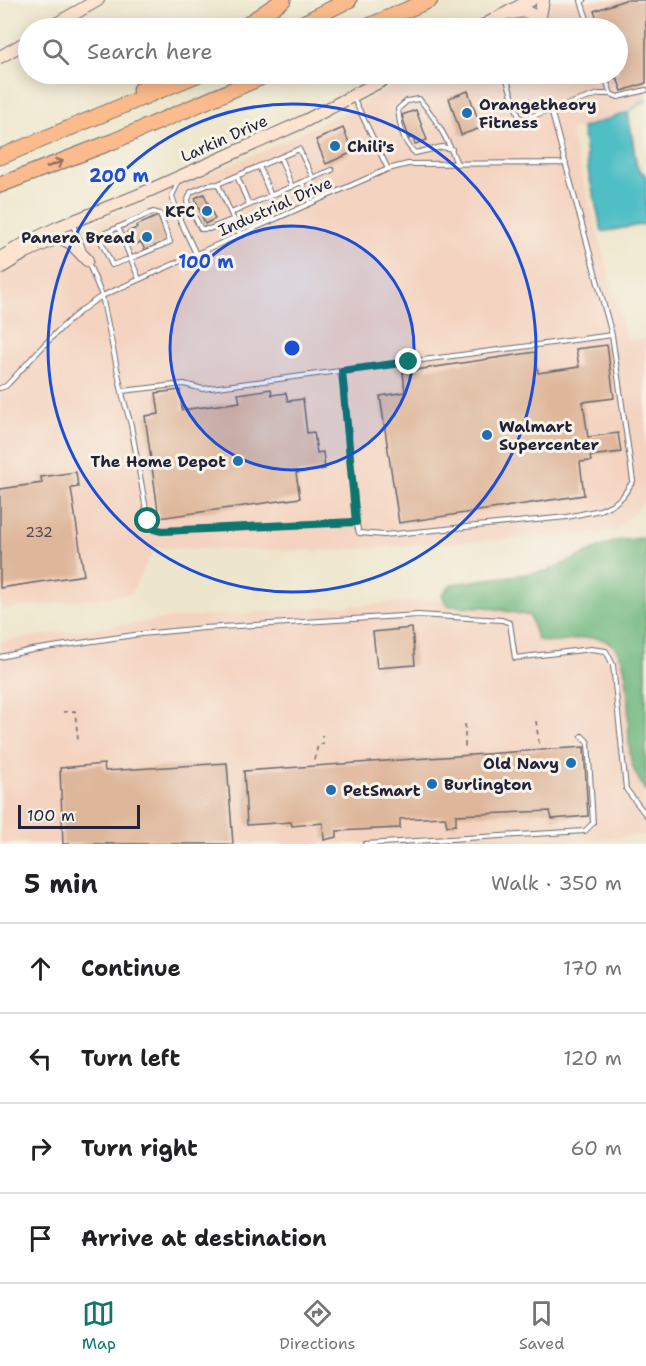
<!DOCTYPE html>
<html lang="en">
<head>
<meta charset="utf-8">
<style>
  body { margin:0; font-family:"Shantell Sans",sans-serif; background:#f2f2f2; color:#202124 }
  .scale { position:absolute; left:18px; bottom:15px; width:122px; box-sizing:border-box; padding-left:6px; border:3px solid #22223b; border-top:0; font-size:16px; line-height:21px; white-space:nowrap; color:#22223b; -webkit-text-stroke:4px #f7f3e8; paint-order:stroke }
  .stop { position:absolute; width:18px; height:18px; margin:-14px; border:4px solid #0f766e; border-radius:50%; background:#fff }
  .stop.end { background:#0f766e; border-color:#fff; box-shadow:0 2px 6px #0008 }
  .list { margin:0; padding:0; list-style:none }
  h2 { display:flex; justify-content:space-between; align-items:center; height:78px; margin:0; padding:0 24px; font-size:26px }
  h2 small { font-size:20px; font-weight:400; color:#757577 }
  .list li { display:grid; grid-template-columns:39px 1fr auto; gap:18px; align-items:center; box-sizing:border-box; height:90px; padding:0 24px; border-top:2px solid #e0e0e0 }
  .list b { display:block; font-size:22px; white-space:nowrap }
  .list em { font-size:20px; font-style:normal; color:#757577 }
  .icon { flex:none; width:33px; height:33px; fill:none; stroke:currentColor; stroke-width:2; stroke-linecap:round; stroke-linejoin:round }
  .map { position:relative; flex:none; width:646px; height:844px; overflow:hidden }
  .search { position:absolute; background:#fff; box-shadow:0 3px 15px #0003; left:18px; right:18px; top:18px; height:66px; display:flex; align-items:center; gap:15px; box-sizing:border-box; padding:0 21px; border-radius:33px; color:#757577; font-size:22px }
  .sheet { height:438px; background:#fff }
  nav { display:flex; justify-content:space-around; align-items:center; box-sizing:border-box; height:84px; border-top:2px solid #e0e0e0; background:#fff; font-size:16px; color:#757577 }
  nav a { display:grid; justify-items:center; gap:3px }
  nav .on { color:#0f766e }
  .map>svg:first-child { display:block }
  .built { fill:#f4d3c0 }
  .forest { fill:#6eb77e; stroke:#486c5c; stroke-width:1.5 }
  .water { fill:#50bec5; stroke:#397080; stroke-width:1.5 }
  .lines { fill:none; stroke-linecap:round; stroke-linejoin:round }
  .stream { stroke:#50bec5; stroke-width:2 }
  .building { fill:#deb69a }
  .lane-casing { stroke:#69676e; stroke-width:6 }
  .secondary-casing { stroke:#69676e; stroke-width:14 }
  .highway-casing { stroke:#69676e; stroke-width:17 }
  .path { stroke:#69676e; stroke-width:1.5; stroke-dasharray:4.5 4.5; stroke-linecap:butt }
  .lane { stroke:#fff; stroke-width:4 }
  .secondary { stroke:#fde4d1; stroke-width:12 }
  .highway { stroke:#fbbb8c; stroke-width:15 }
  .oneway { stroke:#8e6e64 }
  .route { stroke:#0f766e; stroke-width:8 }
  .ring { fill:none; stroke:#1d4ed8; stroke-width:3 }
  .poi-dot { fill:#1f6fb2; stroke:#f7f3e8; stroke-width:2 }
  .labels { text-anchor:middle; stroke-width:6; stroke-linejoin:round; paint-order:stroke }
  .number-label { font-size:14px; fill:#514753 }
  .poi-label { font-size:16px; font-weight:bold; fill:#22223b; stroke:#f7f3e8; text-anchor:start }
  .street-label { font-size:16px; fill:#22223b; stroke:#f7f3e8 }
  .centre { fill:#1d4ed8; stroke:#f7f3e8; stroke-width:3 }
  .ring-label { font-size:18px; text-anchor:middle; font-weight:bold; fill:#1d4ed8; stroke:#f7f3e8; stroke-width:6; stroke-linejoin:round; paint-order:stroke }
</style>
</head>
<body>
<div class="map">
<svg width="646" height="844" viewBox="0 0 646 844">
  <rect width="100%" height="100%" fill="#f7f3e8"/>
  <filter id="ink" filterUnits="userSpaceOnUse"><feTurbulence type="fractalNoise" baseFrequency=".0167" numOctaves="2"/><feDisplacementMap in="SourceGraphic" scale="12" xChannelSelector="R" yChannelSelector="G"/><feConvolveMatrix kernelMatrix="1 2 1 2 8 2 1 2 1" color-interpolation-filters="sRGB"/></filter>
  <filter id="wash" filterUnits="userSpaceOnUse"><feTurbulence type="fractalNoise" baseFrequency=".008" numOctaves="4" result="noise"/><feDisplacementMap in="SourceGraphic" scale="24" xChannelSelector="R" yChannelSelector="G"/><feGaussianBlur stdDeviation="1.35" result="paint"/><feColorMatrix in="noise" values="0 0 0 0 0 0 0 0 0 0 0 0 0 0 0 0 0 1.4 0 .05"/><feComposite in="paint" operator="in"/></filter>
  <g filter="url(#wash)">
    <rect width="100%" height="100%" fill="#eee6cc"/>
    <path class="built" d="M550,0H646V103L570,131L627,340L646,338V499L616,532L328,551L154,548L131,594L0,610V274L20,258L93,223L270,148L422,74H618V28H500Z
      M632,587L646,835L537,844H0V641L173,618Z"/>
    <path class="forest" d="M642,538L646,542V793C642,784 635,774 632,764C623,735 638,657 608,642C585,629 560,650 537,639L530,616L486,607L447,606L442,595L452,584L547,571L615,541Z"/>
    <path class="water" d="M628,112L637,167L646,176V224L602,232L589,175L582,128Z"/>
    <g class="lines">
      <path class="stream" d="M628,112L646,100"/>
    </g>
    <g id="blocks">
      <path class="building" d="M625,0H646V83L622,91L617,78L613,79L612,74H618V28H600L594,11Z
        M468,91L481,128L461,135L449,98Z
        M416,110L427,140L415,144L413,137L409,139L402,115Z
        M343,128L353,152L326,164L316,140Z
        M204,194L215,219L205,224L195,198Z
        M158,216L168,241L145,250L141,242L132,246L127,232L137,228L136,226Z
        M607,345L614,398L583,402L588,437L618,433L621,452L590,456L591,461L580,462L584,495L399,523L380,396L405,392L403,372L535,352L538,373L579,367L576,349Z
        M271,389L272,395L286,393L288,401L303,399L307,433L314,432L317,453L323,452L325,469L296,473L300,498L159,518L145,416L159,414L156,393L180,390L182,410L240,402L238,394Z
        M76,472L78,487L71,488L84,575L0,588V489L42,483L41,477Z
        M412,628L415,665L377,668L373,632Z
        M584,747L588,816L552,819L550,811L456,815V825L447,826L445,817L400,819V828L337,831V837L324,840L323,823L292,826L291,822L247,825L244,771Z
        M227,763L233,844H63L60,768L104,764L105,771Z"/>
    </g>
  </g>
  <g filter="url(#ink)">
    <use href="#blocks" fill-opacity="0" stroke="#69676e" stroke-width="1.5"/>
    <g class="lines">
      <defs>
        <path id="lane" d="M584,0L581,1L590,28
          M568,28L587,22
          M505,74L520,120L599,94H611L618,97L646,90
          M604,74L611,94
          M354,99L388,169
          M452,149L442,147L415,153C402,141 400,126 398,109L407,101L419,99C436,118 448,140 457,164
          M280,157L292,187
          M259,166L271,196
          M237,176L249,205
          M313,178L332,170
          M178,183L172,196L180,220L196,254
          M218,184L208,185L191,192L187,202L201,229H209L234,219
          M153,212L160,214L170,242L132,258L112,265L100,239L101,235Z
          M231,213L302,182
          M72,223L83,249
          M118,227L139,279
          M240,234L218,184L299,149L313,178L302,182L310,203
          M88,262L102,296L123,397L131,425L148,521L154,529L162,531L356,522L359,533L384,535L567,517L600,510L615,503L623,496L633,481L612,335L551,110
          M342,371L356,522
          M0,388L6,386C36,355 64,319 102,296L388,169L408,164L566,163
          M122,391L184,384L203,389L612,335
          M0,657L32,650L141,634L204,628L418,615L502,620L510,623L515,658L591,649L606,651L613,665L626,789L646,815
          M365,844L585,831L593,823L588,742L582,736"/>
        <path id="secondary" d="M512,13L525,11L533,15
          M539,22L543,0
          M49,28L98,0
          M479,28L531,0
          M0,57L28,41
          M0,258L26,243L59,227L139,195L305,121L394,74
          M0,268L26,252L59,237L71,243L87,260"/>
        <path id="highway" d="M242,28L283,0
          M293,28L349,0
          M364,28L430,0
          M140,90L169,74
          M0,157L199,74
          M0,185L114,141L269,74"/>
      </defs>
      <use href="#lane" class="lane-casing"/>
      <use href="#secondary" class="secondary-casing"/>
      <use href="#highway" class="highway-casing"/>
      <path class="path" d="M63,712L75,711L78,740
        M536,721L539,744
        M465,724V751
        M314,760L318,745L323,744L322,735"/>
      <use href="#lane" class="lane"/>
      <use href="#secondary" class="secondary"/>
      <use href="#highway" class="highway"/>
    </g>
    <defs><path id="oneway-shaft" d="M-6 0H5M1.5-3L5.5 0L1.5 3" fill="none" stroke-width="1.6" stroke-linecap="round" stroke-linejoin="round" transform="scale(1.5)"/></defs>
    <use class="oneway" href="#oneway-shaft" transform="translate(55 164) rotate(-21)"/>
  </g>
  <g class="lines" filter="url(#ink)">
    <path class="route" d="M148,521L154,529L162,531L356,522L342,371L409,362"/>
  </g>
  <circle cx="292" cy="348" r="122" fill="#1d4ed8" fill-opacity=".12"/>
  <g class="ring">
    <circle cx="292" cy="348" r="122"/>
    <circle cx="292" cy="348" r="244"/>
  </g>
  <g class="poi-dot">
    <circle cx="467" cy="113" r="6"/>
    <circle cx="335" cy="146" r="6"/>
    <circle cx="207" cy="211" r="6"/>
    <circle cx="147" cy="237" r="6"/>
    <circle cx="487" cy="435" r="6"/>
    <circle cx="238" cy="461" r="6"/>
    <circle cx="571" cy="763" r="6"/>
    <circle cx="432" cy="784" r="6"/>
    <circle cx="331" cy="790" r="6"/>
  </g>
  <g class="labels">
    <g class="number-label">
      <text x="39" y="537">232</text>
    </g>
    <g class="poi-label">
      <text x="479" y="110">Orangetheory<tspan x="479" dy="18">Fitness</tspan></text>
      <text x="347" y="152">Chili's</text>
      <text x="195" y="217" text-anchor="end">KFC</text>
      <text x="135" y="243" text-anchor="end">Panera Bread</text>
      <text x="499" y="432">Walmart<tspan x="499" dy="18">Supercenter</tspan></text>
      <text x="226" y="467" text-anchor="end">The Home Depot</text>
      <text x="559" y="769" text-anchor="end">Old Navy</text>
      <text x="444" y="790">Burlington</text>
      <text x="343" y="796">PetSmart</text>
    </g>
    <g class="street-label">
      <text transform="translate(224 138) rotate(-24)" y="6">Larkin Drive</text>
      <text transform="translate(275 206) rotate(-24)" y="6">Industrial Drive</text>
    </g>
  </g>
  <circle cx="292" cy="348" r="9" class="centre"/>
  <g class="ring-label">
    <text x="119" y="182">200 m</text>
    <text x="206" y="268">100 m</text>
  </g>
</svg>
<div class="scale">100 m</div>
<div class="stop" style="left:148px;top:521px"></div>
<div class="stop end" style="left:409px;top:362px"></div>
<div class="search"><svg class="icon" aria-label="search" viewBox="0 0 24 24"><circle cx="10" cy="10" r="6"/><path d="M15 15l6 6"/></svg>Search here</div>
</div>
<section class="sheet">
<h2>5 min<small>Walk · 350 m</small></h2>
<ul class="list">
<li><svg class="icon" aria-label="ahead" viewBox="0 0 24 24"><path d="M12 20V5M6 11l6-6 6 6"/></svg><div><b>Continue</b></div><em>170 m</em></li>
<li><svg class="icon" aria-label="left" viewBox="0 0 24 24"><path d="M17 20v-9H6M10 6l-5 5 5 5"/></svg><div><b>Turn left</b></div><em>120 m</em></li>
<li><svg class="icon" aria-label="right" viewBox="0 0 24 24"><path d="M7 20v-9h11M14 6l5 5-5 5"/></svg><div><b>Turn right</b></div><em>60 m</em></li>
<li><svg class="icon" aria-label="arrive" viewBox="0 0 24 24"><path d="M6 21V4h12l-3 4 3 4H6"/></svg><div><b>Arrive at destination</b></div></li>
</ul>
</section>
<nav>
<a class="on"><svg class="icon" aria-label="map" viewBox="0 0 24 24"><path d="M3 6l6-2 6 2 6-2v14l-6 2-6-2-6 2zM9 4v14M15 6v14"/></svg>Map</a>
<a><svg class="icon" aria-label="directions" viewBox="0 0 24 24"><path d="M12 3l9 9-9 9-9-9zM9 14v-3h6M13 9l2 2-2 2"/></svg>Directions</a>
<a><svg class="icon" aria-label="saved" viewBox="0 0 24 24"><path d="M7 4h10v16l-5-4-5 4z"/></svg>Saved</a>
</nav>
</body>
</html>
